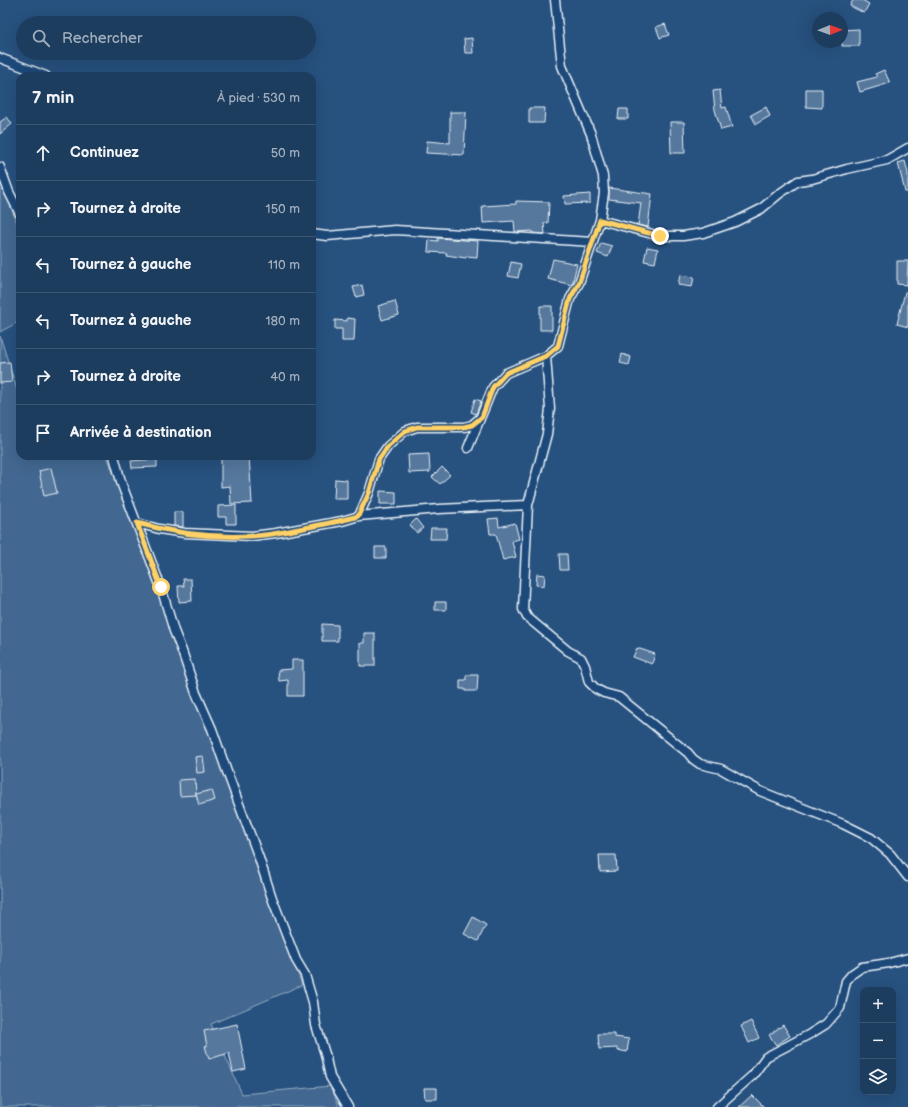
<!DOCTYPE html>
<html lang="fr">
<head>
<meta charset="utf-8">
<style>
  body { margin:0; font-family:"Balsamiq Sans",sans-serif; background:#2a4868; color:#f1f3f6 }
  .controls { position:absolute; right:12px; bottom:12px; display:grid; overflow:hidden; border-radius:8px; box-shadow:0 4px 16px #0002 }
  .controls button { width:36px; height:36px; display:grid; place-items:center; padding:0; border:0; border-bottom:1px solid #3b5674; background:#1d3d5f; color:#f1f3f6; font:20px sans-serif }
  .compass { position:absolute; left:812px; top:12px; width:36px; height:36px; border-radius:50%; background:#1d3d5f; box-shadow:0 4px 16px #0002; rotate:89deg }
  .stop { position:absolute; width:12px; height:12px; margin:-9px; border:3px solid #ffd166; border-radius:50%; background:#fff }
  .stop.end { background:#ffd166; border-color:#fff; box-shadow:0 1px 4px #0008 }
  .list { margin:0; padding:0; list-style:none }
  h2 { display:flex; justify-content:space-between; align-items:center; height:52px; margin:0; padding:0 16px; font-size:17px }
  h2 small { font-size:13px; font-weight:400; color:#a0aebd }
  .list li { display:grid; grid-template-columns:26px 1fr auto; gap:12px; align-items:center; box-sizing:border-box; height:56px; padding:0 16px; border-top:1px solid #3b5674 }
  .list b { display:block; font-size:15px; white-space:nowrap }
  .list em { font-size:13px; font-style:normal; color:#a0aebd }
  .icon { flex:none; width:22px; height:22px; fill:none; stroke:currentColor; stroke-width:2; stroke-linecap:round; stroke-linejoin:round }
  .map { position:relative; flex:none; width:908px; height:1107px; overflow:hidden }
  .search { position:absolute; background:#1d3d5f; box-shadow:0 4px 16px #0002; left:16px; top:16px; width:300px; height:44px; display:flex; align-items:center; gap:10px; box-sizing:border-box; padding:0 14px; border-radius:22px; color:#a0aebd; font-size:15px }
  .panel { position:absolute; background:#1d3d5f; box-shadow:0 4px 16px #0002; left:16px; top:72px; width:300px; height:388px; border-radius:12px }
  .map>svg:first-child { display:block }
  .green { fill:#436891; stroke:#96acc4 }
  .building { fill:#57789d; stroke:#e8f1f8 }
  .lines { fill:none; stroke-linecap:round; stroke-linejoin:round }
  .street-casing { stroke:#e8f1f8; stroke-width:11 }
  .street { stroke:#1f4a7a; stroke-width:8 }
  .route { stroke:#ffd166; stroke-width:5 }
</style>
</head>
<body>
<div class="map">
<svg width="908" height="1107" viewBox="0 0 908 1107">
  <rect width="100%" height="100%" fill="#27517f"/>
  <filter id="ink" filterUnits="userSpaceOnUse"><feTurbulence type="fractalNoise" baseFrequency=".025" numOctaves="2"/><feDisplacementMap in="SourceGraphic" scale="8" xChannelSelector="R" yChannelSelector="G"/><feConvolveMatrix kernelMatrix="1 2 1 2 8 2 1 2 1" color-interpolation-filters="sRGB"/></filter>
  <g filter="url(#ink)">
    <path class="green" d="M0,179L20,231V321L0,332Z
      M0,336L20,399V456H107L302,985L211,1024L242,1094L331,1086L339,1107H0Z"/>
    <path class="building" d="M853,0H862L869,4L864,13L850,6Z
      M665,24L669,35L660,38L656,27Z
      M859,29V46H842V30Z
      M472,38L473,53H465L464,39Z
      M884,70L890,83L860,92L857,82L877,77L875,74Z
      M806,89H822V108L806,107Z
      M720,90L722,108L726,107L732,127L721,130L715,110L713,91Z
      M766,107L770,116L756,124L751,115Z
      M529,108H545L544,123H529Z
      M619,109H628V119H618Z
      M450,112H466L464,155L426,153L427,141L450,143Z
      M7,117L12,124L0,134V122Z
      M670,122H684L685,153H671Z
      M905,161L908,173V192H905L898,163Z
      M609,188L652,194L648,227L638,225L641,203L609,199Z
      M590,194V203L565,204L564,196Z
      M516,201L549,202L548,223H544L545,234L532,233V231L515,232L514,221L483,223L482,206L516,204Z
      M438,238L478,241L477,257L466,256V258L446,255L447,253L428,252L429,240L438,241Z
      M601,243L612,246L608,257L597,253Z
      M647,247L658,249L655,263L644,261Z
      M553,259L577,264L572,285L548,279Z
      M897,261H908L907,285L897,284Z
      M511,262L521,264L518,278L508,276Z
      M680,275L694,277L692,287L678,285Z
      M362,285L364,295L356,297L353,287Z
      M905,292H908V327L897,324Z
      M395,301L399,315L382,320L378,306Z
      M540,306H552V330H540Z
      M347,318L355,319L354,341H342V329H335V320L347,321Z
      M622,354L631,357L629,365L620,363Z
      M10,362L12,382L0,383V363Z
      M475,399L481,401L476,414L471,412Z
      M429,454L430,472L409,473L408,455Z
      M221,456H249L252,503L231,504L230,486L221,487Z
      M157,459V467L132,468L131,461Z
      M442,467L450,475L440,484L432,477Z
      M51,468L57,493L44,496L39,471Z
      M335,479L347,480V499H334Z
      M380,491L396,492V504H380Z
      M236,505V524H226V517H218V506Z
      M174,512H183V527L174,526Z
      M498,518L499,527L515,523L519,539L512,541L516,557L503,560L496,534H490L488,519Z
      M416,519L423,528L417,533L410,525Z
      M431,528H447L446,539H430Z
      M375,547H386V558H375Z
      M559,554H567L568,570H560Z
      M537,574L545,575L544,586L536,585Z
      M183,579H191L192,601L179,602L178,586H184Z
      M435,602H446V610H435Z
      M322,624L338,625V641H322Z
      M364,633H375V666H360V643H364Z
      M637,648L655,654L652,664L633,657Z
      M292,660H303V696H288V680L279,681L278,670L292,669Z
      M466,675H478L477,691H465V689H460V680H466Z
      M203,756L205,772L197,773L195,757Z
      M195,779L196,795L180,796L179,780Z
      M212,790L215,800L199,805L196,794Z
      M599,855H616L617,871L600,872Z
      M473,917L486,925L478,941L464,934Z
      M751,1021L759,1038L749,1043L741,1026Z
      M237,1024L246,1069L233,1072L229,1053L209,1059L205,1046H207L204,1031Z
      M783,1025L790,1036L776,1045L769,1035Z
      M598,1034H615V1037L629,1039L627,1052L617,1050V1048L599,1049Z
      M424,1088H437V1099H425Z
      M752,1095L764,1107H739Z"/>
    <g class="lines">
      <defs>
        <path id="street" d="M0,58L46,76
          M0,167L9,192L20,214
          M600,220L660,236H683L703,233L735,222L761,209L779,194L798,181L812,179L847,169L887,160L908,148
          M312,234L327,236L395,230L593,242
          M546,356L550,409L547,434L528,505L523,609L527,617L568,651L581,658L585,666L589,682L596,689L604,693L619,697L688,753L693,759L700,764L721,769L760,791L843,824L871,838L890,854L908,877
          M468,448L493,387L506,373L546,356L558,346L570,299L579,283L600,220L604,193L603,176L591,134L562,66L555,0
          M114,456L122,485L161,587L174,631L182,651L196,693L212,729L226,769L259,858L272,898L296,960L305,975L313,1002L316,1025L325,1054L330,1077L348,1107
          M359,516L369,493L379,459L388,446L405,431L417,427H464L472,425L480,418
          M137,523L159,529L185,533L252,536L276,533L342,521L359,516L439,509L528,505
          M717,1107L753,1075L766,1057L810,1034L826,1024L840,1008L846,981L852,974L862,967L889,963L908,958"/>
      </defs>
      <use href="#street" class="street-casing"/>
      <use href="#street" class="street"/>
    </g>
  </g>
  <g class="lines" filter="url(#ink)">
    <path class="route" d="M161,587L137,523C173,533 213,538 251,536C267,536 283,532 299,529C319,525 339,522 358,516L369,493L379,459L388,446L405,431L417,427H464L472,425L482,417L493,387L506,373L546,356L558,346L570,299L579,283L600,220L660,236"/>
  </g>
</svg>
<div class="controls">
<button>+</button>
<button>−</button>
<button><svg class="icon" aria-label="layers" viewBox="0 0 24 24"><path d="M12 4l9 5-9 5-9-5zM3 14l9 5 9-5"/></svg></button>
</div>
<svg class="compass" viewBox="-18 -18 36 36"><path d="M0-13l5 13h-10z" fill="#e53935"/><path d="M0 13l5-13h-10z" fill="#a0aebd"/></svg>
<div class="stop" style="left:161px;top:587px"></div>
<div class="stop end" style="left:660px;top:236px"></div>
<div class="search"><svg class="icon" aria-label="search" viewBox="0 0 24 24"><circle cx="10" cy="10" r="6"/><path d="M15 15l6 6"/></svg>Rechercher</div>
<section class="panel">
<h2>7 min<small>À pied · 530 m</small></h2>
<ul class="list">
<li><svg class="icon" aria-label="ahead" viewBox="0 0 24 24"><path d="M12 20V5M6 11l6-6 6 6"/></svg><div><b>Continuez</b></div><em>50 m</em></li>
<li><svg class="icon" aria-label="right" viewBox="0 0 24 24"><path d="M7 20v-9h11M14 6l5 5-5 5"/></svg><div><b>Tournez à droite</b></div><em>150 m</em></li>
<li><svg class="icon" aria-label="left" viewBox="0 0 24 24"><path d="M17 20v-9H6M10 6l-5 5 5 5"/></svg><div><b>Tournez à gauche</b></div><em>110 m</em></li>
<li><svg class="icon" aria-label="left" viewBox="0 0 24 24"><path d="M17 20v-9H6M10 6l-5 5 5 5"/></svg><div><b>Tournez à gauche</b></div><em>180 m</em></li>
<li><svg class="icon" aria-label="right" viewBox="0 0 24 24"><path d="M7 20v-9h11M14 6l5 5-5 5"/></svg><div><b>Tournez à droite</b></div><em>40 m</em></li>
<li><svg class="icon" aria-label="arrive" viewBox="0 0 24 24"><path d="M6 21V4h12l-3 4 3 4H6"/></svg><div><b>Arrivée à destination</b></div></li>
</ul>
</section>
</div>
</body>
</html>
